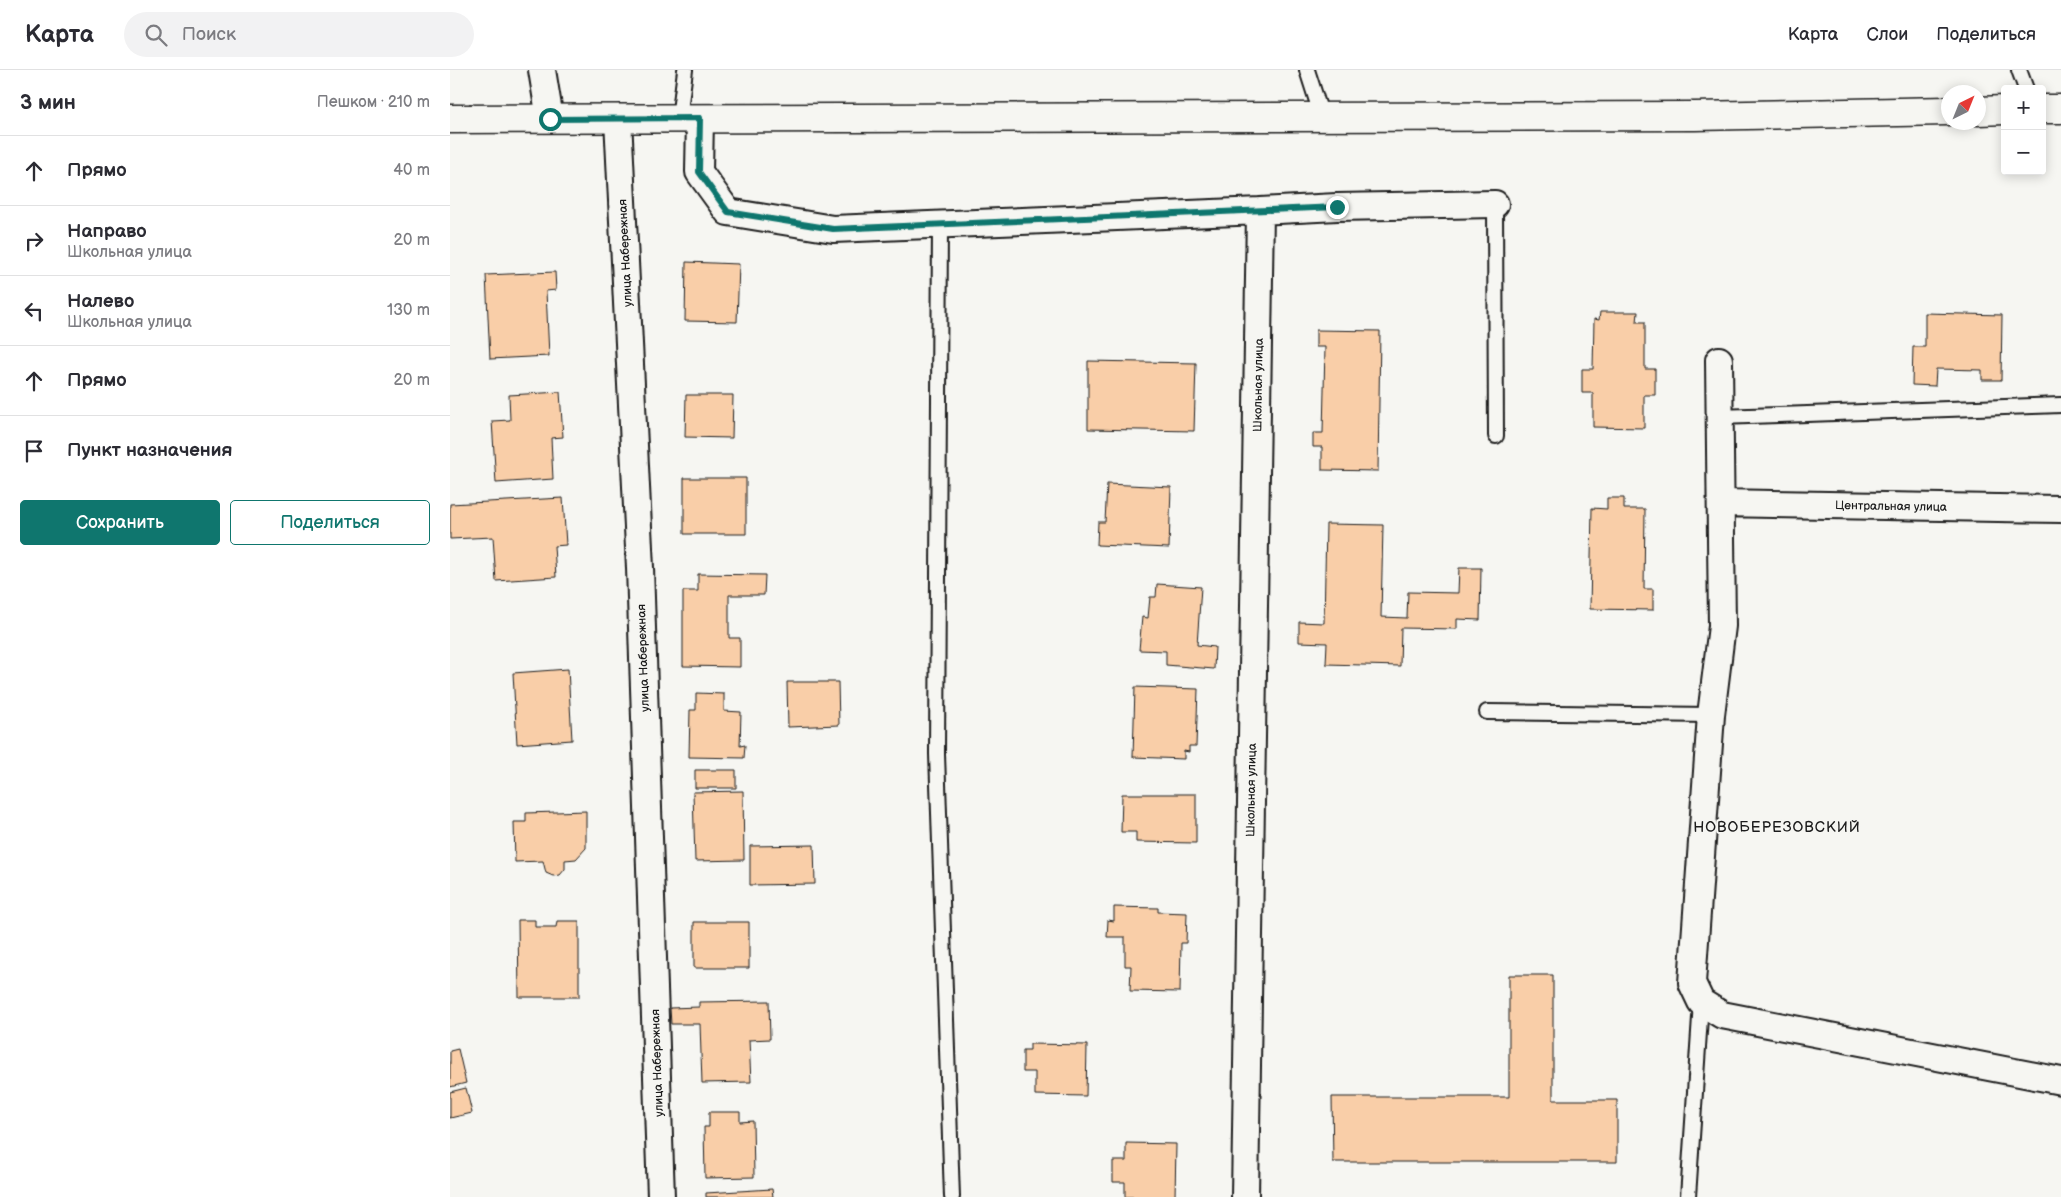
<!DOCTYPE html>
<html lang="ru">
<head>
<meta charset="utf-8">
<style>
  body { margin:0; font-family:"Balsamiq Sans",sans-serif; background:#f2f2f3; color:#2b2b33 }
  .controls { position:absolute; right:15px; top:15px; display:grid; overflow:hidden; border-radius:5px; box-shadow:0 2px 12px #0003 }
  .controls button { width:45px; height:45px; display:grid; place-items:center; padding:0; border:0; border-bottom:1px solid #e1e1e2; background:#fff; color:#2b2b33; font:25px sans-serif }
  .compass { position:absolute; left:1491px; top:15px; width:45px; height:45px; border-radius:50%; background:#fff; box-shadow:0 2px 12px #0003; rotate:43deg }
  .stop { position:absolute; width:15px; height:15px; margin:-11px; border:4px solid #0f766e; border-radius:50%; background:#fff }
  .stop.end { background:#0f766e; border-color:#fff; box-shadow:0 1px 5px #0008 }
  .list { margin:0; padding:0; list-style:none }
  h2 { display:flex; justify-content:space-between; align-items:center; height:65px; margin:0; padding:0 20px; font-size:21px }
  h2 small { font-size:16px; font-weight:400; color:#7c7c81 }
  .list li { display:grid; grid-template-columns:32px 1fr auto; gap:15px; align-items:center; box-sizing:border-box; height:70px; padding:0 20px; border-top:1px solid #e1e1e2 }
  .list b { display:block; font-size:19px; white-space:nowrap }
  .list p { margin:0; font-size:16px; white-space:nowrap; color:#7c7c81 }
  .list em { font-size:16px; font-style:normal; color:#7c7c81 }
  .actions { display:flex; gap:10px; padding:15px 20px }
  .actions a { flex:1; padding:11px 0; border:1px solid #0f766e; border-radius:5px; text-align:center; font-size:18px; color:#0f766e }
  .actions .main { background:#0f766e; color:#fff }
  .icon { flex:none; width:28px; height:28px; fill:none; stroke:currentColor; stroke-width:2; stroke-linecap:round; stroke-linejoin:round }
  .map { position:relative; flex:none; width:1611px; height:1127px; overflow:hidden }
  header { display:flex; align-items:center; gap:30px; box-sizing:border-box; height:70px; padding:0 25px; background:#fff; border-bottom:1px solid #e1e1e2 }
  header strong { font-size:24px }
  nav { display:flex; gap:28px; margin-inline-start:auto; font-size:18px }
  .search { width:350px; height:45px; background:#f2f2f3; display:flex; align-items:center; gap:12px; box-sizing:border-box; padding:0 18px; border-radius:28px; color:#7c7c81; font-size:19px }
  main { display:flex }
  aside { flex:1; background:#fff }
  .map>svg:first-child { display:block }
  .building { fill:#f9cea8; stroke:#1c1c1c }
  .lines { fill:none; stroke-linecap:round; stroke-linejoin:round }
  .service-casing { stroke:#1c1c1c; stroke-width:18 }
  .minor-casing { stroke:#1c1c1c; stroke-width:30 }
  .tertiary-casing { stroke:#1c1c1c; stroke-width:31 }
  .service { stroke:#f6f6f2; stroke-width:14 }
  .minor { stroke:#f6f6f2; stroke-width:26 }
  .tertiary { stroke:#f6f6f2; stroke-width:28 }
  .route { stroke:#0f766e; stroke-width:6 }
  .labels { text-anchor:middle; stroke-width:4; stroke-linejoin:round; paint-order:stroke }
  .street-label { font-size:12px; fill:#1c1c1c; stroke:#f6f6f2 }
  .quarter-label { font-size:15px; letter-spacing:1px; fill:#1c1c1c; stroke:#f6f6f2 }
</style>
</head>
<body>
<header>
<strong>Карта</strong>
<div class="search"><svg class="icon" aria-label="search" viewBox="0 0 24 24"><circle cx="10" cy="10" r="6"/><path d="M15 15l6 6"/></svg>Поиск</div>
<nav><a>Карта</a><a>Слои</a><a>Поделиться</a></nav>
</header>
<main>
<aside>
<h2>3 мин<small>Пешком · 210 m</small></h2>
<ul class="list">
<li><svg class="icon" aria-label="ahead" viewBox="0 0 24 24"><path d="M12 20V5M6 11l6-6 6 6"/></svg><div><b>Прямо</b></div><em>40 m</em></li>
<li><svg class="icon" aria-label="right" viewBox="0 0 24 24"><path d="M7 20v-9h11M14 6l5 5-5 5"/></svg><div><b>Направо</b><p>Школьная улица</p></div><em>20 m</em></li>
<li><svg class="icon" aria-label="left" viewBox="0 0 24 24"><path d="M17 20v-9H6M10 6l-5 5 5 5"/></svg><div><b>Налево</b><p>Школьная улица</p></div><em>130 m</em></li>
<li><svg class="icon" aria-label="ahead" viewBox="0 0 24 24"><path d="M12 20V5M6 11l6-6 6 6"/></svg><div><b>Прямо</b></div><em>20 m</em></li>
<li><svg class="icon" aria-label="arrive" viewBox="0 0 24 24"><path d="M6 21V4h12l-3 4 3 4H6"/></svg><div><b>Пункт назначения</b></div></li>
</ul>
<div class="actions"><a class="main">Сохранить</a><a>Поделиться</a></div>
</aside>
<div class="map">
<svg width="1611" height="1127" viewBox="0 0 1611 1127">
  <rect width="100%" height="100%" fill="#f6f6f2"/>
  <filter id="ink" filterUnits="userSpaceOnUse"><feTurbulence type="fractalNoise" baseFrequency=".02" numOctaves="2"/><feDisplacementMap in="SourceGraphic" scale="10" xChannelSelector="R" yChannelSelector="G"/><feConvolveMatrix kernelMatrix="1 2 1 2 8 2 1 2 1" color-interpolation-filters="sRGB"/></filter>
  <g filter="url(#ink)">
    <path class="building" d="M236,192L289,194L287,252L235,251Z
      M105,202L106,220L96,221L99,286L40,289L36,205Z
      M1150,242H1188L1187,252H1195V299H1205V325H1194V358L1143,357V323H1132V299H1143L1144,249L1149,250Z
      M1475,243L1552,245L1551,310H1532V300L1486,299L1485,316L1462,315L1463,277H1475Z
      M866,260L930,261L928,401L872,400V377H863V363H873L875,277H866Z
      M638,291L746,293L744,361L638,359Z
      M110,322L113,367L101,368L103,409L46,413L42,351L60,350L59,325Z
      M236,325H283L282,368L235,367Z
      M234,408H296V464H234Z
      M657,414L721,417L719,478L647,475L648,452H655Z
      M113,428L116,475L104,476L106,507L46,511L43,467L0,469V434Z
      M1157,428H1174V439H1195L1194,519H1203V540L1140,539L1142,438L1157,439Z
      M876,454L933,455L931,547L957,548L958,522L1008,523L1009,498H1031L1030,550L1007,549V559L951,558L950,596L876,594L877,573L849,572V552L874,553Z
      M248,504L315,505L314,525H279V568H290V597L233,596V521H248Z
      M707,514L751,517L747,575L765,577L764,599L716,595V581L689,580L692,547L698,548L700,527H706Z
      M118,599L122,670L67,674L63,603Z
      M337,612H388L389,655L338,657Z
      M685,617L748,619L746,676H739V682L734,681V689L683,687Z
      M246,623L274,624V641L291,642L290,676L295,675L294,688L239,687L240,640H246Z
      M245,700H286V718H245Z
      M293,721L294,790L245,791L243,722Z
      M672,724H746V773L686,772V762H671Z
      M136,741V778L126,789L115,790V799L110,805L103,806L96,803L93,791L65,792L64,752H76V743Z
      M364,775L365,814L300,815V776Z
      M664,837L708,838V842L737,843L736,873H731L730,922L680,921L681,896H675V867H657L658,850L664,851Z
      M68,850H85V857H106L107,851H129V927H69Z
      M244,852H299V898H244Z
      M1059,905H1103V1030H1167V1092H883L882,1027H1059Z
      M319,931L320,969L299,970L301,1012L252,1013L250,954H221L220,938L249,937V932Z
      M580,974L637,975L636,1026L585,1025V1002H573V980H580Z
      M8,979L16,1013L0,1017V981Z
      M16,1018L22,1043L0,1048V1022Z
      M259,1042H290V1052L303,1051L304,1107L255,1108L254,1057H259Z
      M676,1073L726,1074L725,1127H675V1112H663V1091H676Z
      M322,1119L323,1127H256V1123Z"/>
    <g class="lines">
      <defs>
        <path id="service" d="M857,0L872,47
          M1569,0L1576,19
          M229,49L235,0
          M1045,134L1046,366
          M490,155L487,684L502,1127
          M1269,347L1611,335
          M1037,642L1261,645
          M1238,1127L1251,932"/>
        <path id="minor" d="M92,0L100,49
          M250,48L249,102L278,142L383,159L810,141L795,1127
          M168,49L190,498L211,1127
          M810,141L887,137L1045,134
          M1269,290L1272,556L1261,645L1242,913L1251,932L1272,945L1611,1011
          M1271,433L1611,439"/>
        <path id="tertiary" d="M1592,39H1611
          M1528,41L1555,40
          M0,49L1245,46L1498,41"/>
      </defs>
      <use href="#service" class="service-casing"/>
      <use href="#minor" class="minor-casing"/>
      <use href="#tertiary" class="tertiary-casing"/>
      <use href="#service" class="service"/>
      <use href="#minor" class="minor"/>
      <use href="#tertiary" class="tertiary"/>
    </g>
  </g>
  <g class="lines" filter="url(#ink)">
    <path class="route" d="M100,49L250,48L249,102L278,142L383,159L887,137"/>
  </g>
  <g class="labels">
    <g class="street-label">
      <text transform="translate(175 183) rotate(-93)" y="4">улица Набережная</text>
      <text transform="translate(808 315) rotate(-89)" y="4">Школьная улица</text>
      <text transform="translate(1441 436) rotate(1)" y="4">Центральная улица</text>
      <text transform="translate(193 588) rotate(-92)" y="4">улица Набережная</text>
      <text transform="translate(801 720) rotate(-89)" y="4">Школьная улица</text>
      <text transform="translate(207 993) rotate(-92)" y="4">улица Набережная</text>
    </g>
    <g class="quarter-label">
      <text x="1327" y="762">НОВОБЕРЕЗОВСКИЙ</text>
    </g>
  </g>
</svg>
<div class="controls">
<button>+</button>
<button>−</button>
</div>
<svg class="compass" viewBox="-18 -18 36 36"><path d="M0-13l5 13h-10z" fill="#e53935"/><path d="M0 13l5-13h-10z" fill="#7c7c81"/></svg>
<div class="stop" style="left:100px;top:49px"></div>
<div class="stop end" style="left:887px;top:137px"></div>
</div>
</main>
</body>
</html>
